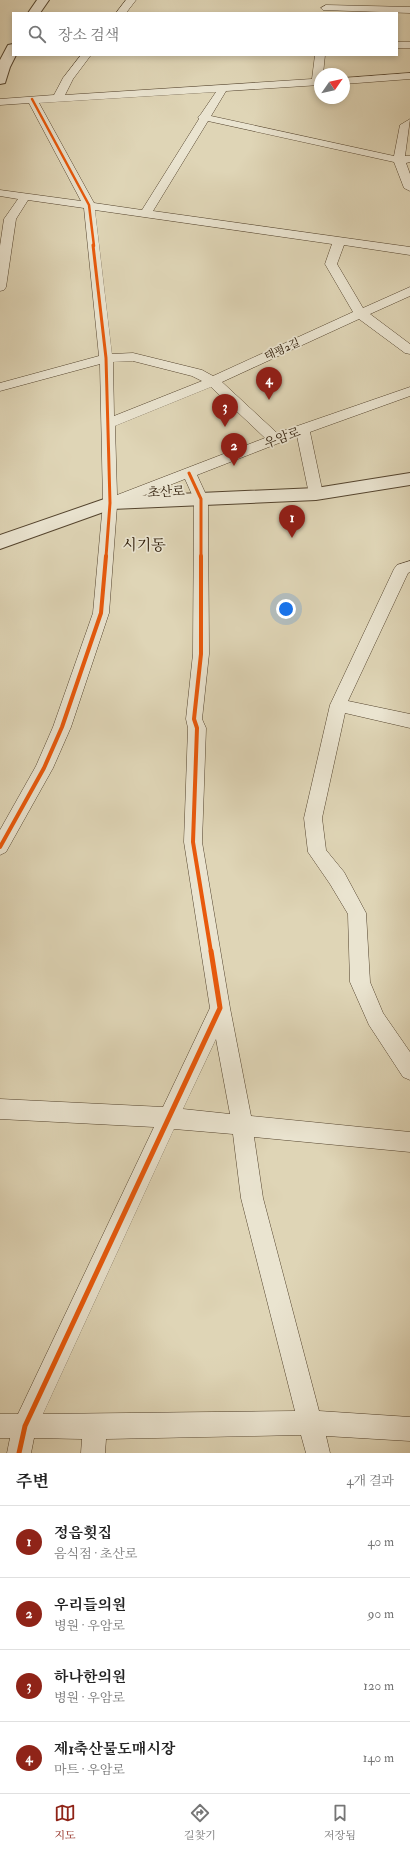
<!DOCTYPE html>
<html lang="ko">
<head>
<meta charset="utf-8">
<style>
  body { margin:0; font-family:"IM FELL Double Pica","Noto Serif KR",serif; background:#f6f6f6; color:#222 }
  .compass { position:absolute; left:314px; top:68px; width:36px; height:36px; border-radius:50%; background:#fff; box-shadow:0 2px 6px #0003; rotate:56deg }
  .you { position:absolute; left:286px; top:609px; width:14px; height:14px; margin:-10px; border:3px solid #fff; border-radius:50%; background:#1a73e8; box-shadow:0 0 0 6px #1a73e833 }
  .badge { display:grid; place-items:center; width:26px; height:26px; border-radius:50%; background:#8f2418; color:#fff; font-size:13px; font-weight:700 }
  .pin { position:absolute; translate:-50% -33px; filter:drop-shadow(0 1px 2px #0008) }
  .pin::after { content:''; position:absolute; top:21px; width:14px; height:12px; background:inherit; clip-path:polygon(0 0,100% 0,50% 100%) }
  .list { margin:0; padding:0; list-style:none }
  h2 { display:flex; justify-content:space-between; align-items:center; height:52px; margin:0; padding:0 16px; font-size:17px }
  h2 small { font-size:13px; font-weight:400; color:#767676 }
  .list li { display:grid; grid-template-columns:26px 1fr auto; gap:12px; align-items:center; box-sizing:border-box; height:72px; padding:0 16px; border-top:1px solid #e0e0e0 }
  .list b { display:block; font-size:15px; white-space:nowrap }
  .list p { margin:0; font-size:13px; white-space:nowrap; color:#767676 }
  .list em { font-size:13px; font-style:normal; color:#767676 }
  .icon { flex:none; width:22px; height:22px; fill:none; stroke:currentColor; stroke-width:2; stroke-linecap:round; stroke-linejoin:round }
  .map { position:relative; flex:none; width:410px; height:1453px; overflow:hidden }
  .search { position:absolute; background:#fff; box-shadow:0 2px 6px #0003; left:12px; right:12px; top:12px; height:44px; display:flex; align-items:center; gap:10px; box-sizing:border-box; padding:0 14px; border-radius:0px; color:#767676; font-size:15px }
  .sheet { height:340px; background:#fff }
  nav { display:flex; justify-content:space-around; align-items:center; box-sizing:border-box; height:56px; border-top:1px solid #e0e0e0; background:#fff; font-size:11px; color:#767676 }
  nav a { display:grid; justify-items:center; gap:2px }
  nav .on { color:#8f2418 }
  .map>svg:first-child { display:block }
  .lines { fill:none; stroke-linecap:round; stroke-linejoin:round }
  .minor-casing { stroke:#54442e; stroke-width:1 }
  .tertiary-casing { stroke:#54442e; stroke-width:2 }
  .minor { fill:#eae4d0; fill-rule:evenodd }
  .tertiary { fill:#eae4d0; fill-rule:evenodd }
  .cycleway-far3-casing { stroke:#eae4d0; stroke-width:4 }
  .cycleway-far2-casing { stroke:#eae4d0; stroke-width:5 }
  .cycleway-far1-casing { stroke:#eae4d0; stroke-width:6 }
  .cycleway-casing { stroke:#eae4d0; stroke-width:8 }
  .cycleway-far3 { stroke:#e8590c; stroke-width:2.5 }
  .cycleway-far2 { stroke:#e8590c; stroke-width:3 }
  .cycleway-far1 { stroke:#e8590c; stroke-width:4 }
  .cycleway { stroke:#e8590c; stroke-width:5 }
  .labels { text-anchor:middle; stroke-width:3.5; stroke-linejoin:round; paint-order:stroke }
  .far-street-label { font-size:11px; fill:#261400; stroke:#eae4d0 }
  .street-label { font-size:13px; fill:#261400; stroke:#eae4d0 }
  .quarter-label { font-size:15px; fill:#261400; stroke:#eae4d0 }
</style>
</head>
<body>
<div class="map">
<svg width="410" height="1453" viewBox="0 0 410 1453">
  <rect width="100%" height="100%" fill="#dfd5b6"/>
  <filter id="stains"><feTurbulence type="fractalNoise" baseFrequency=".005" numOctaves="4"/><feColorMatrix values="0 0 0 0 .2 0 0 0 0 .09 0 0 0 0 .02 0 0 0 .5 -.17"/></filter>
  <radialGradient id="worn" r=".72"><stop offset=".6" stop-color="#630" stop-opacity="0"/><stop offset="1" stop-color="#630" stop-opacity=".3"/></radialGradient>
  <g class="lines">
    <defs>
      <path id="minor" d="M126,0H136L126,13H116Z
        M326,5L410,7V13L323,10L321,8Z
        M397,42H410V48H397Z
        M81,55H91L73,79L65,95L312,79L315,55H325L323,74H320V85L226,91L211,116L394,156L400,125L410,119L405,156H410V162L406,163L410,174V191L404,188L394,162L208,121L153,211L410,247V255L344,245L337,264L363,308L410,287V296L370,314L410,344V354L405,353L359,319L222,382L277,433L410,387V396L310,432L323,494L321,497L316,499L311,497L309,494L297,436L197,475L208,499L209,654L202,719L206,728L202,842L230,1008L251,1116L410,1132V1152L254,1137L263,1198L319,1411L410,1417V1441L326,1436L330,1453H306L301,1435L106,1439L105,1453H81L82,1439L34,1438L31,1453H7L10,1438H0V1414H18L154,1127L0,1119V1099L163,1107L210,1008L184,842L188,728L186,719L193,654L194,499L185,479L117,506L109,613L71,727L53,768L6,852L0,855V830L36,766L53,727L93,613L103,503L100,364L0,391V383L99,356L84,208L28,200L16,219L6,287L4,290L0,291V246L4,219L18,199L0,196V190L81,201L29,103L0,105V99L54,95L63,78ZM216,92L201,114L198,117L199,119L142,210L94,203L39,103ZM95,210L332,244L325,264L353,312L213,376L202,370L133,353L112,354ZM133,361L192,376L202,381L114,416L113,362ZM211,387L265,438L117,495L115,426ZM216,1039L230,1114L183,1109ZM174,1129L233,1134L241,1198L295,1411L43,1414Z
        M410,73V79L344,84V78Z
        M410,561V572L408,573L348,701L410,714V728L345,713L322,818L326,850L344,872L366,913L370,982L383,1013L410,1052V1080L403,1077L369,1025L350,982L348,914L330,884L308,852L304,818L330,705L394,569L397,565Z"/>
      <path id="tertiary" d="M37,0H49L40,13H28Z
        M13,44V55H16L10,67L5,83L0,84V60L8,45Z
        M410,473V485L316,500L112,509L0,549V535L110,497L316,488Z"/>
    </defs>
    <use href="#minor" class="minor-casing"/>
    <use href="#tertiary" class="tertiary-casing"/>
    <use href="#minor" class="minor"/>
    <use href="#tertiary" class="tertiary"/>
    <defs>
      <path id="cycleway-far3" d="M32,99L89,205L94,246"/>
      <path id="cycleway-far2" d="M93,245L106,358L110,503L106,557
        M189,473L201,499V557"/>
      <path id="cycleway-far1" d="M201,556V654L194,719L197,728L193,842L211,952
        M0,847L44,768L62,727L101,613L106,556"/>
      <path id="cycleway" d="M19,1453L25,1426L220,1008L211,951"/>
    </defs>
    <use href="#cycleway-far3" class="cycleway-far3-casing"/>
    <use href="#cycleway-far2" class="cycleway-far2-casing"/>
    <use href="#cycleway-far1" class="cycleway-far1-casing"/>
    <use href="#cycleway" class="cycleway-casing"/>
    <use href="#cycleway-far3" class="cycleway-far3"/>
    <use href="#cycleway-far2" class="cycleway-far2"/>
    <use href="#cycleway-far1" class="cycleway-far1"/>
    <use href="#cycleway" class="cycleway"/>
  </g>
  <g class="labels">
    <g class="far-street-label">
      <text transform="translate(282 349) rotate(-24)" y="4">태평2길</text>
    </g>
    <g class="street-label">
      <text transform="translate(282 437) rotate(-20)" y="5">우암로</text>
      <text transform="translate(166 491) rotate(-3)" y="5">초산로</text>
    </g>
    <g class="quarter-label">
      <text x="144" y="550">시기동</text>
    </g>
  </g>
  <rect width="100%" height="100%" filter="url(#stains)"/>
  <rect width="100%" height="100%" fill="url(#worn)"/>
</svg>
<svg class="compass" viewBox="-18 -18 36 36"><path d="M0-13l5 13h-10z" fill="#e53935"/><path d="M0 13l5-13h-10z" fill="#767676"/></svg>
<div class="you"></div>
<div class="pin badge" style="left:292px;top:538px">1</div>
<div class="pin badge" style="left:234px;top:466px">2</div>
<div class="pin badge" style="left:225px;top:427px">3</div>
<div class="pin badge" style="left:269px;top:400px">4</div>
<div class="search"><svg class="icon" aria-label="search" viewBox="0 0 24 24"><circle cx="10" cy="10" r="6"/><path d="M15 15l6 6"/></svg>장소 검색</div>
</div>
<section class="sheet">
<h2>주변<small>4개 결과</small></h2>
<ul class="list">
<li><span class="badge">1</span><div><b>정읍횟집</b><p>음식점 · 초산로</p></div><em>40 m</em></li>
<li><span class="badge">2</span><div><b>우리들의원</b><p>병원 · 우암로</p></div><em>90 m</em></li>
<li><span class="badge">3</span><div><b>하나한의원</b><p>병원 · 우암로</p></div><em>120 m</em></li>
<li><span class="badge">4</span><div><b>제1축산물도매시장</b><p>마트 · 우암로</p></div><em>140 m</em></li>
</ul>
</section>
<nav>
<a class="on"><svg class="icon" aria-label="map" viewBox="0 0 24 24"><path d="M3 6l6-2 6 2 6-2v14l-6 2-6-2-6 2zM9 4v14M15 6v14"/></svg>지도</a>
<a><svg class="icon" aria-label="directions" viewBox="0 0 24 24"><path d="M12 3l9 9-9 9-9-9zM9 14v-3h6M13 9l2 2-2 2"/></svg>길찾기</a>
<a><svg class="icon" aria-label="saved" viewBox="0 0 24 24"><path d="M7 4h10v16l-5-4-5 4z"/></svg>저장됨</a>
</nav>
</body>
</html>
